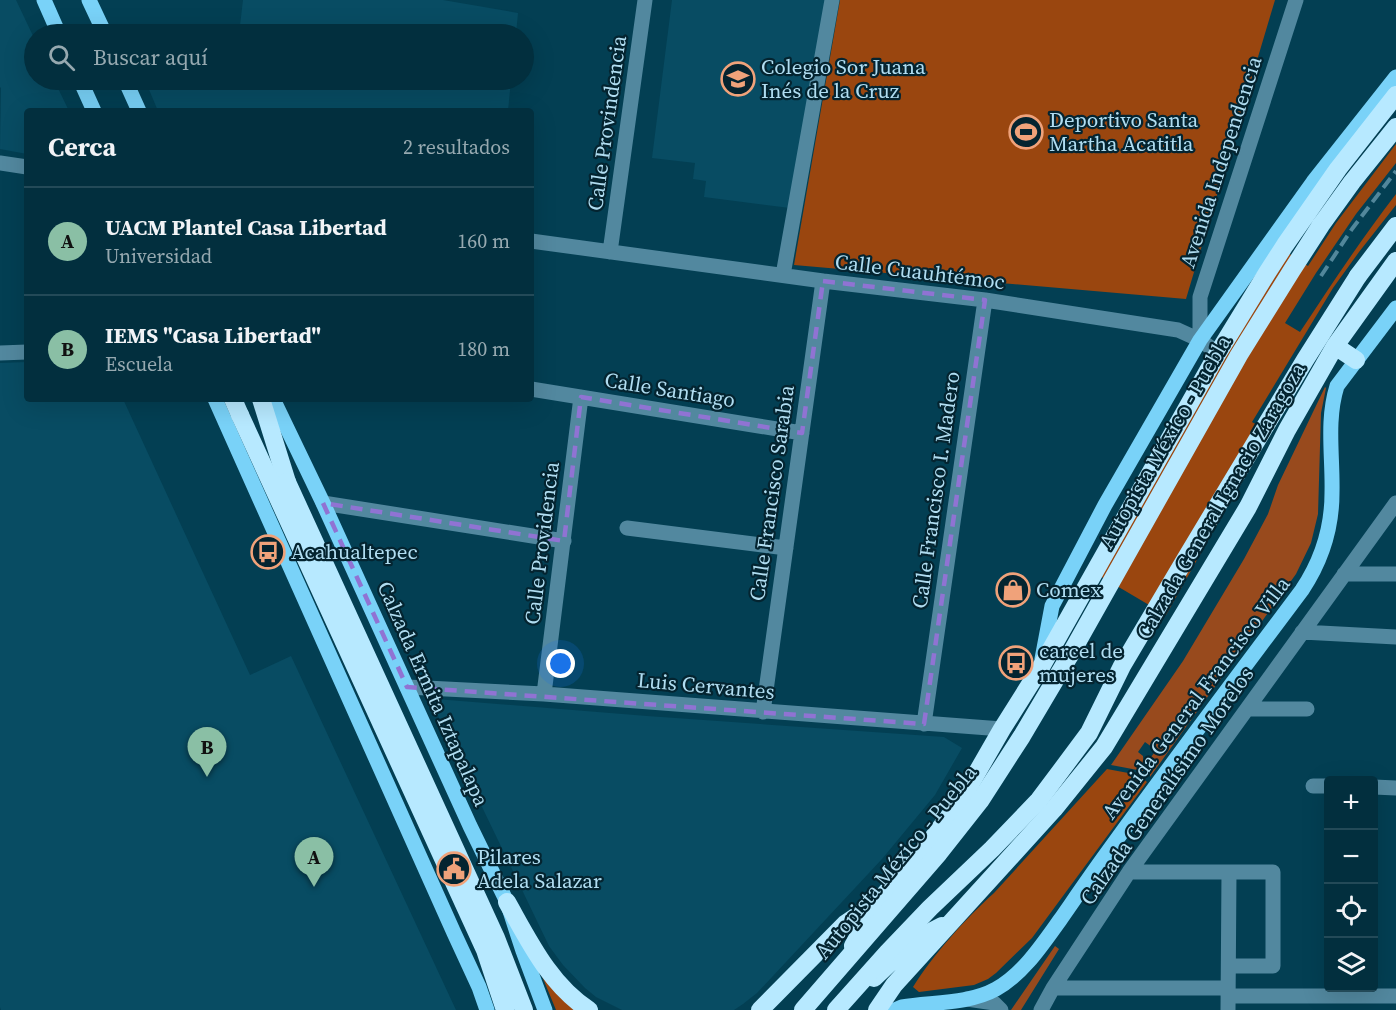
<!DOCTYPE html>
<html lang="es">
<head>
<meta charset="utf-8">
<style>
  body { margin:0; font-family:"Source Serif 4",serif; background:#0c3745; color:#f1f3f6 }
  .controls { position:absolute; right:18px; bottom:18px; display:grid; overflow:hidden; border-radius:6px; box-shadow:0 6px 24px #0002 }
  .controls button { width:54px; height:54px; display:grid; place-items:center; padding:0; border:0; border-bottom:2px solid #234a58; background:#022f3e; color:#f1f3f6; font:30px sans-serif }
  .you { position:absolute; left:561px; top:664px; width:21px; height:21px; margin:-15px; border:4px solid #fff; border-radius:50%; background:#1a73e8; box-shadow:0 0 0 9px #1a73e833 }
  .badge { display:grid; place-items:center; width:39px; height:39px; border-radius:50%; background:#8abfa5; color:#111; font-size:20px; font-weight:700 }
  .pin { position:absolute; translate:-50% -50px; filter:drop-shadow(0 2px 3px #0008) }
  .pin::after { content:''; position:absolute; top:32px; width:21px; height:18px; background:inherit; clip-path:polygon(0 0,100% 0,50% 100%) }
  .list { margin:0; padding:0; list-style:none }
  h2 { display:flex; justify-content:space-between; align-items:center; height:78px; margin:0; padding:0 24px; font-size:26px }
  h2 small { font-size:20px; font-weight:400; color:#96a9b0 }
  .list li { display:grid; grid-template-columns:39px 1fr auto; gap:18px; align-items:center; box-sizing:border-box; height:108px; padding:0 24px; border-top:2px solid #234a58 }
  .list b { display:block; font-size:22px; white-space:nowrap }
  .list p { margin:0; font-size:20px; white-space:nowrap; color:#96a9b0 }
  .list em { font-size:20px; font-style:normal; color:#96a9b0 }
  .icon { flex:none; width:33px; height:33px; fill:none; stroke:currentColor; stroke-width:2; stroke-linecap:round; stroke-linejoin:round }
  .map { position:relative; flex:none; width:1396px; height:1010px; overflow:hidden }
  .search { position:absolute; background:#022f3e; box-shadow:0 6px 24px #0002; left:24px; top:24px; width:510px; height:66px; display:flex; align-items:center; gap:15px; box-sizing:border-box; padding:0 21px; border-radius:33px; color:#96a9b0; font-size:22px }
  .panel { position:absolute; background:#022f3e; box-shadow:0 6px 24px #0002; left:24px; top:108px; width:510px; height:294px; border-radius:6px }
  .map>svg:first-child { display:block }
  .built { fill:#084c63 }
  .green { fill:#9a460f }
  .forest { fill:#984a1d }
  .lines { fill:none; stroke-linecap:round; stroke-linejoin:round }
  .minor { stroke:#52889f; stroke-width:15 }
  .major { stroke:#79d2f8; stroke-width:15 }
  .highway { stroke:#b7e9ff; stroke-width:18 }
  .rail { stroke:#52879b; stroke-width:4; stroke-dasharray:12 6; stroke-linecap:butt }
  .highway-bridge { stroke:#b7e9ff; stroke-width:18 }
  .marked { fill:none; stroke:#9073d3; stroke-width:4.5; stroke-dasharray:12 8; stroke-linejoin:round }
  .labels { text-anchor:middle; stroke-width:4.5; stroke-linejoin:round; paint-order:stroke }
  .poi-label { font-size:21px; fill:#b0ddf1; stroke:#042430; text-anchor:start }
  .street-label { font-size:21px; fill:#b0ddf1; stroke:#042430 }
</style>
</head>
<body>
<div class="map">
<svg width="1396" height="1010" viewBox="0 0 1396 1010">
  <rect width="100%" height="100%" fill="#033f53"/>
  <path class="built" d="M0,0H16L34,38V80H54L69,111H27V154L0,149L1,88L0,87Z
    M243,0H443L518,13L516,34H239Z
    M672,0H827L790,208L704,197L706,181L693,179L695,163L652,158Z
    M145,80H511L508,111H158Z
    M27,362V399H123L250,675L291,656L456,1010H1L0,1007V363Z
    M436,699L647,716L944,737L962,748L935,795L882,859L757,993L743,1004L734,1010H622L596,997L585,988L563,965L549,946L431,701Z"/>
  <path class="green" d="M840,0H1275L1186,299L794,265Z
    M1396,144V163L1356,214L1316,273L1285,323L1300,332C1331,285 1362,238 1396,194V205L1359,252L1333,288L1252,422L1269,432L1166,615L1100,576L1256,304L1288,253L1308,266L1336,223Z
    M1107,769L1139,775L1147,782L1032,938L996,973L988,979L974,985L919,992L913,987C933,955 966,918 994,893Z
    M542,976L577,1010H556Z"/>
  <path class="forest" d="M1325,387L1326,388L1321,413L1318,514L1311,543L1296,574L1150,777L1149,760L1156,750L1145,742L1138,752L1143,756L1144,769L1143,771L1111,765L1183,661L1244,559L1268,514L1278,485Z
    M1055,946L1059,949L1021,1010H1011Z"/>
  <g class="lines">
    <path class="minor" d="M0,163L27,167
      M531,241L823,281L985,300L1178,330L1200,340L1218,353
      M610,252L645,0
      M783,275L832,0
      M1200,340V297L1296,0
      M0,353L27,352
      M531,389L802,433
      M323,503L564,541
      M627,528L786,548
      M1344,574H1396
      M1302,632L1396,637
      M407,687L544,694L1002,729
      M544,694L581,397
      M1247,709H1307
      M763,712L823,281
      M924,724L985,300
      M1313,786H1328
      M1374,787L1396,788
      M1129,872H1273V966H1229
      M1053,988H1228
      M1228,996H1396
      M967,999L994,1003L1001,1010
      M1041,1010L1053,988L1129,872L1396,503
      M1228,1010L1229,872"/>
    <path class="major" d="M44,0L59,34
      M89,0L105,34
      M80,80L94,111
      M125,80L139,111
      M215,399L454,933L479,987L487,1010
      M273,399L323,503L470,826L507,902L523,951L545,1010
      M1042,659L1052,606L1105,505L1200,340L1313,182L1396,77
      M895,1010L902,1007C932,1002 969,1004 996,989C1023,974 1042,945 1060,920C1076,897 1091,875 1107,853C1171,764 1237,677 1302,590C1322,560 1332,528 1332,493C1333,457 1326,421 1337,386L1396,308"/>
    <path class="highway" d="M1358,276L1396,226
      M1335,346L1356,360
      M233,399L240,415
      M261,399L287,482
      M1070,655L1239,355L1292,270L1321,225L1352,182L1396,127
      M507,902C529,941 550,985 589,1010
      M853,946L877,903L923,851L960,802L1002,729L1041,667L1218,353L1267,273L1285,245L1338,169L1396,95
      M874,978L913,941L942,926
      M760,1010L845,924L873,905
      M877,1010L894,985L1054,809L1104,747L1248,507L1287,430L1335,346L1396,261"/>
    <path class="rail" d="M1321,276L1352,229L1396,171"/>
    <path class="highway-bridge" d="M240,415L485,950L505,1010
      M287,482L496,938L524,1010
      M803,1010L939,853L980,801L1022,736L1070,655
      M836,1010L887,953L930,908L992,849L1039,800L1089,733L1122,666L1186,558L1305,360L1358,276"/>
  </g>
  <path class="marked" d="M823,281L985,300L924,724L407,687L323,503L564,541L581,397L802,433Z"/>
  <defs>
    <symbol id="school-ring" viewBox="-11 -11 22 22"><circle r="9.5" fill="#042430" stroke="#f0a27a" stroke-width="1.5"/><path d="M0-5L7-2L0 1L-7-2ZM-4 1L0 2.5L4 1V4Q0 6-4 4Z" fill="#f0a27a"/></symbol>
    <symbol id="stadium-ring" viewBox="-11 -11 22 22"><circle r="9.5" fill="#042430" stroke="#f0a27a" stroke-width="1.5"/><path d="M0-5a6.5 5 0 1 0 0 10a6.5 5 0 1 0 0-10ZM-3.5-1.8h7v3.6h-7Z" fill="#f0a27a"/></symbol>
    <symbol id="bus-ring" viewBox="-11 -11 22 22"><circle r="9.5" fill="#042430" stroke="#f0a27a" stroke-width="1.5"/><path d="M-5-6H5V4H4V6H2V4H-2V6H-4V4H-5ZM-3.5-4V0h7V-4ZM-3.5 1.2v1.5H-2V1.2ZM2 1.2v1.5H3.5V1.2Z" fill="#f0a27a"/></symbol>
    <symbol id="shop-ring" viewBox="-11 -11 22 22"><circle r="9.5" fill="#042430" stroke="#f0a27a" stroke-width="1.5"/><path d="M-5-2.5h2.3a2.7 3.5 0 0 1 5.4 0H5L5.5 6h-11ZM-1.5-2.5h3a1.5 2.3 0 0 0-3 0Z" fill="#f0a27a"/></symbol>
    <symbol id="civic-ring" viewBox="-11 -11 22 22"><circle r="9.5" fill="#042430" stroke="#f0a27a" stroke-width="1.5"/><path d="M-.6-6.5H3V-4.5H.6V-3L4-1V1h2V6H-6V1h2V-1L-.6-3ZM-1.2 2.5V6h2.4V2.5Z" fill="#f0a27a"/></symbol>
  </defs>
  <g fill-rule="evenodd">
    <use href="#school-ring" x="719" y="60" width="38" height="38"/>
    <use href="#stadium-ring" x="1007" y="113" width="38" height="38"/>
    <use href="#bus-ring" x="249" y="533" width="38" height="38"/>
    <use href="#shop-ring" x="994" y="571" width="38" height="38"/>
    <use href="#bus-ring" x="997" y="644" width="38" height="38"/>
    <use href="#civic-ring" x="435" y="850" width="38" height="38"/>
  </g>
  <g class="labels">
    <g class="poi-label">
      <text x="761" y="74">Colegio Sor Juana<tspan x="761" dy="24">Inés de la Cruz</tspan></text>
      <text x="1049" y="127">Deportivo Santa<tspan x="1049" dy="24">Martha Acatitla</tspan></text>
      <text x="291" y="559">Acahualtepec</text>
      <text x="1036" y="597">Comex</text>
      <text x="1039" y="658">carcel de<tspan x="1039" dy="24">mujeres</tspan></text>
      <text x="477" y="864">Pilares<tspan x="477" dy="24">Adela Salazar</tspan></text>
    </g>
    <g class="street-label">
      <text transform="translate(607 123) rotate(-82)" y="7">Calle Provindencia</text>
      <text transform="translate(1221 162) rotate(-72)" y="7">Avenida Independencia</text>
      <text transform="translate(920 272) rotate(7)" y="7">Calle Cuauhtémoc</text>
      <text transform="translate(670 390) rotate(9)" y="7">Calle Santiago</text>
      <text transform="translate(1165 442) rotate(-60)" y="7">Autopista México - Puebla</text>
      <text transform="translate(936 490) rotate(-82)" y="7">Calle Francisco I. Madero</text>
      <text transform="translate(772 493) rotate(-82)" y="7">Calle Francisco Sarabia</text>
      <text transform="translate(1221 501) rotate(-60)" y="7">Calzada General Ignacio Zaragoza</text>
      <text transform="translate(542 543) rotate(-83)" y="7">Calle Providencia</text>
      <text transform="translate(706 686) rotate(5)" y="7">Luis Cervantes</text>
      <text transform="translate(433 694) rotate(66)" y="7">Calzada Ermita Iztapalapa</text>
      <text transform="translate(1196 698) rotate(-53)" y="7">Avenida General Francisco Villa</text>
      <text transform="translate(1167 786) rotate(-55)" y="7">Calzada Generalísimo Morelos</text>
      <text transform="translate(896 862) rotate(-51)" y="7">Autopista México - Puebla</text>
    </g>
  </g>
</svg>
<div class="controls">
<button>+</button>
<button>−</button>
<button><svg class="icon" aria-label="locate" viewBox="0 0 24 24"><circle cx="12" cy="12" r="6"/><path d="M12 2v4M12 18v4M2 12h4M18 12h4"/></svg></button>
<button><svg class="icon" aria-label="layers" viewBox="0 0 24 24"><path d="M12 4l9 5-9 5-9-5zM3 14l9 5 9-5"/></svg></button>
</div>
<div class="you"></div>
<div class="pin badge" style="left:314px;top:887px">A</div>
<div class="pin badge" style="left:207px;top:777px">B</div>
<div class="search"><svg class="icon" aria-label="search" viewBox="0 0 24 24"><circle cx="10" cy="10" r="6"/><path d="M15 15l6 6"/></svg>Buscar aquí</div>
<section class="panel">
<h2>Cerca<small>2 resultados</small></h2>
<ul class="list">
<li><span class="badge">A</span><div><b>UACM Plantel Casa Libertad</b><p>Universidad</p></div><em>160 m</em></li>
<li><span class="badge">B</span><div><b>IEMS &quot;Casa Libertad&quot;</b><p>Escuela</p></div><em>180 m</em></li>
</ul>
</section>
</div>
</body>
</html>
